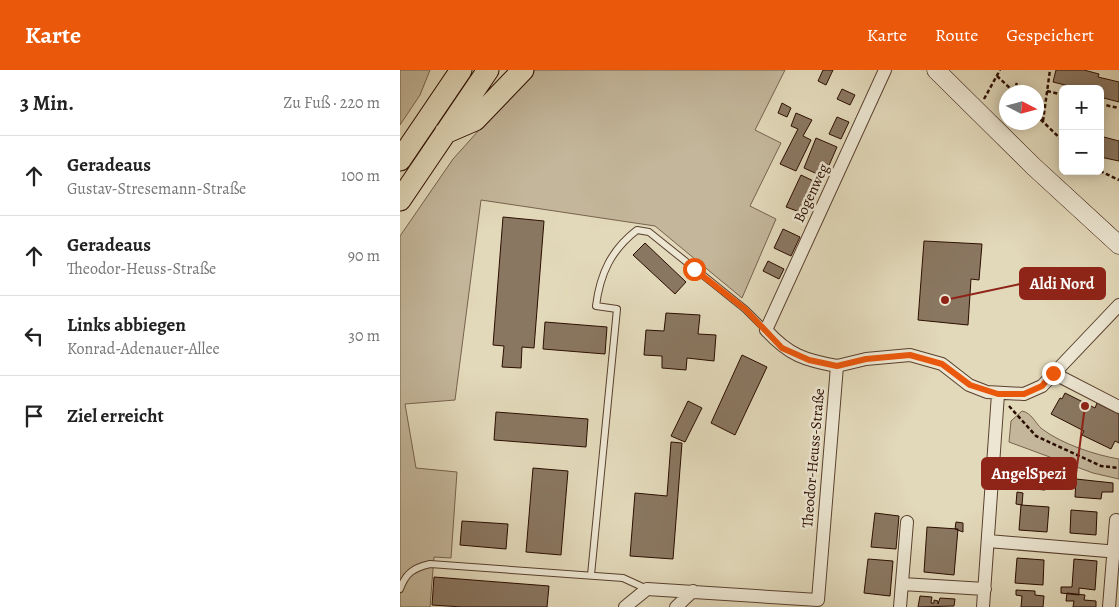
<!DOCTYPE html>
<html lang="de">
<head>
<meta charset="utf-8">
<style>
  body { margin:0; font-family:Alegreya,serif; background:#f2f2f2; color:#222 }
  .controls { position:absolute; right:15px; top:15px; display:grid; overflow:hidden; border-radius:8px; box-shadow:0 2px 12px #0003 }
  .controls button { width:45px; height:45px; display:grid; place-items:center; padding:0; border:0; border-bottom:1px solid #e0e0e0; background:#fff; color:#222; font:25px sans-serif }
  .compass { position:absolute; left:599px; top:15px; width:45px; height:45px; border-radius:50%; background:#fff; box-shadow:0 2px 12px #0003; rotate:96deg }
  .stop { position:absolute; width:15px; height:15px; margin:-11px; border:4px solid #ea580c; border-radius:50%; background:#fff }
  .stop.end { background:#ea580c; border-color:#fff; box-shadow:0 1px 5px #0008 }
  .list { margin:0; padding:0; list-style:none }
  h2 { display:flex; justify-content:space-between; align-items:center; height:65px; margin:0; padding:0 20px; font-size:21px }
  h2 small { font-size:16px; font-weight:400; color:#767676 }
  .list li { display:grid; grid-template-columns:32px 1fr auto; gap:15px; align-items:center; box-sizing:border-box; height:80px; padding:0 20px; border-top:1px solid #e0e0e0 }
  .list b { display:block; font-size:19px; white-space:nowrap }
  .list p { margin:0; font-size:16px; white-space:nowrap; color:#767676 }
  .list em { font-size:16px; font-style:normal; color:#767676 }
  .icon { flex:none; width:28px; height:28px; fill:none; stroke:currentColor; stroke-width:2; stroke-linecap:round; stroke-linejoin:round }
  .map { position:relative; flex:none; width:719px; height:537px; overflow:hidden }
  header { display:flex; align-items:center; gap:30px; box-sizing:border-box; height:70px; padding:0 25px; background:#ea580c; color:#fff }
  header strong { font-size:24px }
  nav { display:flex; gap:28px; margin-inline-start:auto; font-size:18px }
  main { display:flex }
  aside { flex:1; background:#fff }
  .map>svg:first-child { display:block }
  .green { fill:#c3b69a; stroke:#77624d }
  .building { fill:#8a7761; stroke:#2b0d00 }
  .lines { fill:none; stroke-linecap:round; stroke-linejoin:round }
  .lane-casing { stroke:#59402e; stroke-width:8 }
  .street-casing { stroke:#59402e; stroke-width:14 }
  .secondary-casing { stroke:#2b0d00; stroke-width:19 }
  .highway-casing { stroke:#2b0d00; stroke-width:23 }
  .path { stroke:#2b0d00; stroke-width:2.5; stroke-dasharray:4 2.5; stroke-linecap:butt }
  .lane { stroke:#ece6d2; stroke-width:6 }
  .street { stroke:#ece6d2; stroke-width:12 }
  .secondary { stroke:#ece6d2; stroke-width:18 }
  .highway { stroke:#e2d9ba; stroke-width:21 }
  .route { stroke:#ea580c; stroke-width:6 }
  .labels { text-anchor:middle; stroke-width:5; stroke-linejoin:round; paint-order:stroke }
  .street-label { font-size:15px; fill:#2b0d00; stroke:#ece6d2 }
  .leader { fill:none; stroke:#8f2418; stroke-width:2 }
  .callout-dot { fill:#8f2418; stroke:#ece6d2; stroke-width:2 }
  .callout { fill:#8f2418; stroke:#8f2418; stroke-width:2 }
  .callout-label { font-size:16px; text-anchor:middle; font-weight:bold; fill:#fff }
</style>
</head>
<body>
<header>
<strong>Karte</strong>
<nav><a>Karte</a><a>Route</a><a>Gespeichert</a></nav>
</header>
<main>
<aside>
<h2>3 Min.<small>Zu Fuß · 220 m</small></h2>
<ul class="list">
<li><svg class="icon" aria-label="ahead" viewBox="0 0 24 24"><path d="M12 20V5M6 11l6-6 6 6"/></svg><div><b>Geradeaus</b><p>Gustav-Stresemann-Straße</p></div><em>100 m</em></li>
<li><svg class="icon" aria-label="ahead" viewBox="0 0 24 24"><path d="M12 20V5M6 11l6-6 6 6"/></svg><div><b>Geradeaus</b><p>Theodor-Heuss-Straße</p></div><em>90 m</em></li>
<li><svg class="icon" aria-label="left" viewBox="0 0 24 24"><path d="M17 20v-9H6M10 6l-5 5 5 5"/></svg><div><b>Links abbiegen</b><p>Konrad-Adenauer-Allee</p></div><em>30 m</em></li>
<li><svg class="icon" aria-label="arrive" viewBox="0 0 24 24"><path d="M6 21V4h12l-3 4 3 4H6"/></svg><div><b>Ziel erreicht</b></div></li>
</ul>
</aside>
<div class="map">
<svg width="719" height="537" viewBox="0 0 719 537">
  <rect width="100%" height="100%" fill="#e2d9ba"/>
  <filter id="stains"><feTurbulence type="fractalNoise" baseFrequency=".004" numOctaves="4"/><feColorMatrix values="0 0 0 0 .2 0 0 0 0 .09 0 0 0 0 .02 0 0 0 .5 -.17"/></filter>
  <radialGradient id="worn" r=".72"><stop offset=".6" stop-color="#630" stop-opacity="0"/><stop offset="1" stop-color="#630" stop-opacity=".3"/></radialGradient>
  <path class="green" d="M0,0H30L20,25L0,55Z
    M133,0H385L355,60L381,73L350,136L376,149L342,228L255,156L81,130L55,330L5,334L16,398L57,402L51,488L34,487L30,537H0V166L53,89Z
    M622,341C632,343 635,353 642,359C662,374 695,385 719,389V409L693,403L609,372L611,351Z"/>
  <path class="building" d="M423,0H433L426,15L418,11Z
    M656,0H684L699,4L698,7L719,12V32L700,27V19H681L653,12Z
    M442,19L455,25L450,35L437,29Z
    M382,33L391,38L387,47L378,43Z
    M396,43L412,50L403,66L411,70L396,101L380,94L398,59L391,56Z
    M437,47L449,52L441,69L429,64Z
    M700,66L719,71V91L700,87Z
    M416,68L437,77L424,107L404,98Z
    M401,105L422,115L408,145L386,137Z
    M103,147L144,151L134,278L122,277L121,298L102,297L104,276L93,275Z
    M383,159L400,167L391,186L374,178Z
    M524,171L582,174L579,210L571,209L568,255L518,250Z
    M245,173L286,212L275,224L233,185Z
    M368,191L384,199L379,209L363,201Z
    M266,243L300,245L298,264L316,265L314,291L287,288L286,300L262,298V286L244,285L246,260L264,261Z
    M145,252L207,257L205,284L143,279Z
    M342,285L367,297L335,365L311,353Z
    M665,323L695,338L697,333L719,344V373L715,371L711,379L682,365L684,361L651,344L660,328L662,329Z
    M288,331L302,338L285,372L271,366Z
    M96,342L188,349L186,377L94,370Z
    M271,372L282,373L273,489L230,486L235,423L267,426Z
    M625,388L647,389L645,420L623,418Z
    M133,398L168,401L161,485L126,482Z
    M676,409L713,413V422H702L701,429L675,427Z
    M617,422L623,423L622,435L616,434Z
    M621,435L649,437L647,462L619,460Z
    M671,440L697,442L696,465L670,463Z
    M475,443L499,446L496,479L471,477Z
    M62,451L108,454L106,479L60,475Z
    M556,452L563,453V462L555,459Z
    M527,457L558,459L554,505L524,502Z
    M617,488L644,490L643,515L615,513Z
    M468,489L493,491L490,526L464,523Z
    M674,489L697,491L695,520L679,518V525L661,523V517H672Z
    M34,507L149,516L147,537H62L32,535Z
    M616,520L635,521V525L644,526L643,537H621L622,526L616,525Z
    M667,523L685,525L684,530L696,531V537H673L674,531H666Z
    M520,526L532,527L531,533H534V530L538,531V534L540,528L555,529L554,536L518,537Z"/>
  <g class="lines">
    <defs>
      <path id="lane" d="M191,505L217,239L196,236C200,204 211,180 237,160L249,162L345,239L366,260
        M0,519C6,503 13,498 30,494L223,508L247,519"/>
      <path id="street" d="M437,296C404,290 389,285 366,260L485,0
        M653,303L719,337
        M588,471L719,482
        M502,514L585,519
        M225,537L247,519L418,530L437,296L466,289L510,285L542,294L569,315L587,322L624,324L642,316L719,235
        M276,537L293,521
        M500,537L507,452
        M583,537L598,324
        M709,537L716,450"/>
      <path id="secondary" d="M536,0L633,96L719,175"/>
      <path id="highway" d="M45,63L75,50L123,0
        M0,90L61,0
        M0,130L88,0"/>
    </defs>
    <use href="#lane" class="lane-casing"/>
    <use href="#street" class="street-casing"/>
    <use href="#secondary" class="secondary-casing"/>
    <use href="#highway" class="highway-casing"/>
    <path class="path" d="M597,6L614,22
      M613,21L617,13
      M647,21L663,25
      M584,29L600,0
      M700,34L719,38
      M636,45L663,71
      M643,51L650,0
      M700,101L719,110
      M609,336L636,366L701,396L719,398"/>
    <use href="#lane" class="lane"/>
    <use href="#street" class="street"/>
    <use href="#secondary" class="secondary"/>
    <use href="#highway" class="highway"/>
  </g>
  <g class="lines">
    <path class="route" d="M294,199L345,239L382,278L409,290L437,296L466,289L510,285L542,294L570,315L598,324H624L642,316L653,303"/>
  </g>
  <g class="labels">
    <g class="street-label">
      <text transform="translate(411 123) rotate(-65)" y="5">Bogenweg</text>
      <text transform="translate(413 388) rotate(-85)" y="5">Theodor-Heuss-Straße</text>
    </g>
  </g>
  <path class="leader" d="M545 230L620 214M685 336L676 404"/>
  <g class="callout-dot">
    <circle cx="545" cy="230" r="5"/>
    <circle cx="685" cy="336" r="5"/>
  </g>
  <g class="callout">
    <rect x="620" y="198" width="85" height="31" rx="5"/>
    <rect x="582" y="388" width="94" height="31" rx="5"/>
  </g>
  <g class="callout-label">
    <text x="662" y="219">Aldi Nord</text>
    <text x="629" y="409">AngelSpezi</text>
  </g>
  <rect width="100%" height="100%" filter="url(#stains)"/>
  <rect width="100%" height="100%" fill="url(#worn)"/>
</svg>
<div class="controls">
<button>+</button>
<button>−</button>
</div>
<svg class="compass" viewBox="-18 -18 36 36"><path d="M0-13l5 13h-10z" fill="#e53935"/><path d="M0 13l5-13h-10z" fill="#767676"/></svg>
<div class="stop" style="left:294px;top:199px"></div>
<div class="stop end" style="left:653px;top:303px"></div>
</div>
</main>
</body>
</html>
